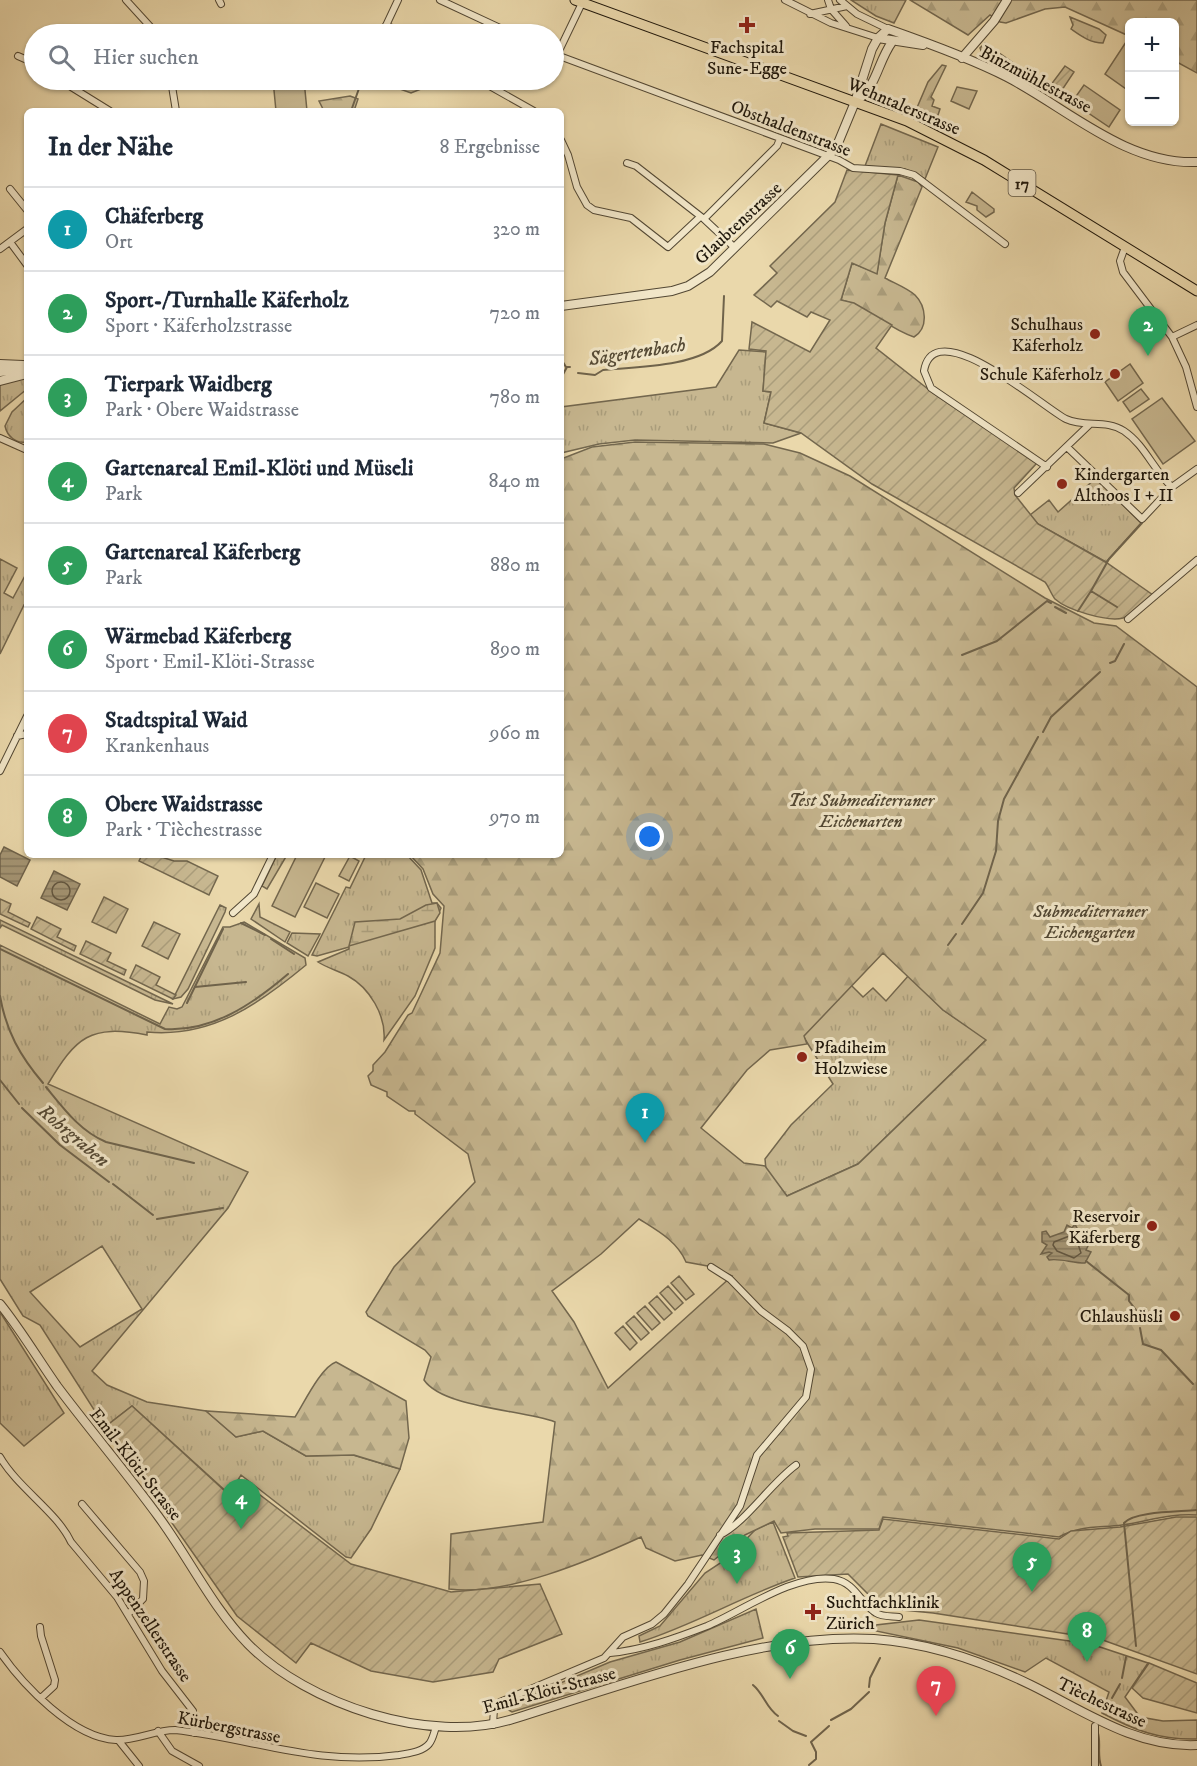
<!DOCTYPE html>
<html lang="de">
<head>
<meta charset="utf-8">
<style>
  body { margin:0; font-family:"IM FELL DW Pica",serif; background:#f2f2f3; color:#1f2937 }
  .controls { position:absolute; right:18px; top:18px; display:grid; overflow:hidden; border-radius:9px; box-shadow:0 2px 4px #0004 }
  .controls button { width:54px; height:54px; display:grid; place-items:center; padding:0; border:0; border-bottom:2px solid #e0e1e3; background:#fff; color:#1f2937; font:30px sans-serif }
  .you { position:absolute; left:650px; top:837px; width:21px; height:21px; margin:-15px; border:4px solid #fff; border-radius:50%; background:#1a73e8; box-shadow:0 0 0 9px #1a73e833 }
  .badge { display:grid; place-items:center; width:39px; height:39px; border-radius:50%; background:#2563eb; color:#fff; font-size:20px; font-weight:700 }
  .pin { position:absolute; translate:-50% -50px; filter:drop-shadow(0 2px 3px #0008) }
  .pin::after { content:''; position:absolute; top:32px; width:21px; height:18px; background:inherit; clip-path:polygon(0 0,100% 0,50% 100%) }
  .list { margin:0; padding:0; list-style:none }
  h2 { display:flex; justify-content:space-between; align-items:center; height:78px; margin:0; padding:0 24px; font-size:26px }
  h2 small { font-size:20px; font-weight:400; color:#747a83 }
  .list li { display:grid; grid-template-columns:39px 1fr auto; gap:18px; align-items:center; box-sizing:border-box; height:84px; padding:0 24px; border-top:2px solid #e0e1e3 }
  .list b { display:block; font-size:22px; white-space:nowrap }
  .list p { margin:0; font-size:20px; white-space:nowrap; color:#747a83 }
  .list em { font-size:20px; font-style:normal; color:#747a83 }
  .icon { flex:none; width:33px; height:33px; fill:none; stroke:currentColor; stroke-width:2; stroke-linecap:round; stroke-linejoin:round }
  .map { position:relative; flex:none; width:1197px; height:1766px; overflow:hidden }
  .search { position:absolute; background:#fff; box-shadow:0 2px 4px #0004; left:24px; top:24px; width:540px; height:66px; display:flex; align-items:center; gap:15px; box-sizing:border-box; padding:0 21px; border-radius:33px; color:#747a83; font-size:22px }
  .panel { position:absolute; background:#fff; box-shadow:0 2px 4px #0004; left:24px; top:108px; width:540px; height:750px; border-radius:9px }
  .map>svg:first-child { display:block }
  .grass { fill:url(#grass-tufts); stroke:#73674e; stroke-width:1.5; fill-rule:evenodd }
  .forest { fill:url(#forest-firs); stroke:#73674e; stroke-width:1.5; fill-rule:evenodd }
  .wetland { fill:url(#wetland-marsh); stroke:#73674e; stroke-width:1.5 }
  .garden { fill:url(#garden-furrows); stroke:#73674e; stroke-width:1.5 }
  .pitch { fill:#c7b790; stroke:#73674e; stroke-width:1.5 }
  .water { fill:url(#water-rules); stroke:#6f634b; stroke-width:1.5 }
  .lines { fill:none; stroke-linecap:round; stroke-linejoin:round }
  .shore { stroke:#625640; stroke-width:1.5 }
  .stream { stroke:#6f634b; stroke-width:2 }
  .minor-casing { stroke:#524733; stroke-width:8 }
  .tertiary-casing { stroke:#524733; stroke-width:10 }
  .primary-casing { stroke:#1f170b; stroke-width:11 }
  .minor { stroke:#f1e6c8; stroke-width:6 }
  .tertiary { stroke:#f1e6c8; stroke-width:8 }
  .primary { stroke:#ead8ab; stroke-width:9 }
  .poi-dot { fill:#8f2418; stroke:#f1e6c8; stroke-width:2 }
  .labels { text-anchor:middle; stroke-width:6; stroke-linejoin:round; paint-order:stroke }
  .shield { fill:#f1e6c8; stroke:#5e5544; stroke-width:1.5 }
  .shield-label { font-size:16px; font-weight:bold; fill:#1f170b }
  .poi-label { font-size:18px; fill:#1f170b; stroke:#f1e6c8; text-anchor:end }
  .street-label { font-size:18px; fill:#1f170b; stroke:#f1e6c8 }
  .park-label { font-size:18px; font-style:italic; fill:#514733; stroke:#f1e6c8 }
  .water-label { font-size:20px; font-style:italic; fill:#554a35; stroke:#f1e6c8 }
</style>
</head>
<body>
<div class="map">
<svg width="1197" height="1766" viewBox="0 0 1197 1766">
  <defs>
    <pattern id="grass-tufts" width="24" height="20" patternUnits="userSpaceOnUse" patternTransform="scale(1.5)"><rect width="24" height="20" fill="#c7b790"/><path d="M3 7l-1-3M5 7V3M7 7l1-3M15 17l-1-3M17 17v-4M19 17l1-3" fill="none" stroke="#aa9d7b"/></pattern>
    <pattern id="forest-firs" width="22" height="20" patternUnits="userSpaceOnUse" patternTransform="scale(1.5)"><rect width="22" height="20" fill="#c7b790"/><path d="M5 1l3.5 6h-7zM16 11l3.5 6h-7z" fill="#aa9d7b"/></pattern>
    <pattern id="wetland-marsh" width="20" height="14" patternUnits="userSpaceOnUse" patternTransform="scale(1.5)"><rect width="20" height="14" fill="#c7b790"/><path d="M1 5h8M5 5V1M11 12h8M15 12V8" fill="none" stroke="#aa9d7b"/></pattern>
    <pattern id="garden-furrows" width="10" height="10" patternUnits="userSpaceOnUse" patternTransform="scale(1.5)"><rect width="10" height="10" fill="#c7b790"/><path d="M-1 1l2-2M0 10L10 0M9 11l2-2" fill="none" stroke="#aa9d7b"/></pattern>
    <pattern id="water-rules" width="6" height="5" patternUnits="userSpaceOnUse" patternTransform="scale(1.5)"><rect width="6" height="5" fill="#a59675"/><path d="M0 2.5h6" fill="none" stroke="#86795e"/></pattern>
  </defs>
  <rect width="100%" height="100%" fill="#ead8ab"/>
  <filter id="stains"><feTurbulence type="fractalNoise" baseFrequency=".00333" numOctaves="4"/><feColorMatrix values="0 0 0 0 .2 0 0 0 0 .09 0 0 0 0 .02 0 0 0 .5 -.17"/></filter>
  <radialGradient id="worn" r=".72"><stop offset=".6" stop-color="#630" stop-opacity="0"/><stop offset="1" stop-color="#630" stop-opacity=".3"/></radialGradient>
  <path class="grass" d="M851,0H906L894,23L876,16Z
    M1070,17L1099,29L1106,35L1103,43C1090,43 1081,36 1071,29L1073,25Z
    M985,43L1012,62L1008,69L984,58L980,48Z
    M957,87L977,91L969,109L951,101Z
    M881,124L938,147L925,179L905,169L865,166Z
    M972,192L994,209V212L986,217L977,210V206L966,202Z
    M739,350L766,352L763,391L771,392L764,423L801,433L773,443L635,440L599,444L561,453V407L716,387Z
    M27,377V389L0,411V384Z
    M27,398V442C16,444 7,436 5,426L12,412Z
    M1096,478L1141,523L1106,562L1038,524L1030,515L1049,500L1058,512Z
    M0,559L17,568L4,593L13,598L27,572V606L24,605L0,654Z
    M277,855H287L267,889L262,886Z
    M361,855H407L421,870L432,903H437L441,908L435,921V948L415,996L384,1040C386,1016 370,988 348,976C339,971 327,968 318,962L349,949V947L317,956L312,955L346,887L350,888L365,857Z
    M259,904L260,917L290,932L285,942L251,919Z
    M220,905L226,908L225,912L188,989L181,997L173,999Z
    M0,920L173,1004L155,1000L2,925L0,928Z
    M244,922L305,958L306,965C259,1004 212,1038 147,1032V1035C90,1024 76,1037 48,1084L248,1172L228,1208L92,1371L107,1385L147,1402L206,1411L236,1437L263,1431L306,1456L353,1455L400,1469L371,1529L351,1558L346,1557L241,1475L229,1494L132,1406L105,1427L40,1325L23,1316L0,1279V945L160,1024L169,1007L177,1009L182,1007L223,927H230ZM102,1246L142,1309L80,1347L30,1292Z
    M292,933L320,934L308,956L287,943Z
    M909,975L943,1010L987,1039L858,1164L787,1196L766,1170L765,1159L791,1125L833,1084L803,1036L851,985L863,997L873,988L886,1001Z
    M0,1312L64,1413L24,1446L0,1423Z
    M773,1522L795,1578C742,1596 694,1625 640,1642L639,1636L660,1626L705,1573L728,1558L756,1529Z
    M756,1609L763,1638L680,1660L512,1712L504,1707L610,1662L680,1642Z
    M919,1620L1091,1644L1148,1663L1125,1697L1140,1717L1163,1721L1197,1720V1739C1159,1740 1134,1730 1102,1713L1109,1692L1046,1658L1025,1672L958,1648L876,1631V1625Z"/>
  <path class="forest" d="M910,0H1197V73L1175,61L1174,22H1130L1129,36L1065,7L1045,9L1006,23L1000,22L990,15L968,35Z
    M942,65L946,66L931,97L934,100L932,106L940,109L935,124L916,110L928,82Z
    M340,80H419L421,89L411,93L386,84H348Z
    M350,96L358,99L354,111H324L319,101Z
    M898,175L918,182L922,187L885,278C894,283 907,288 915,295C926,306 929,328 914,337C888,329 868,306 841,300L852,263L877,273L885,223Z
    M635,442L764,444L800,453L850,476L1045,598L1094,623L1116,626L1197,687V1515C1171,1513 1148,1521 1122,1525C1100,1528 1079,1525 1059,1537L883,1517L879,1529H815L781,1533L774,1521L745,1535L714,1560L702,1555L675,1561L646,1548L641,1537C591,1560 505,1597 449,1589L451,1534L543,1522L555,1422C524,1410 443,1408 424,1380L431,1357L425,1350L368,1316L366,1312L394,1267L475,1182L468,1154L415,1114V1111H409L387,1096V1092L371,1085L368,1076L373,1071V1065L385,1052L408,1015L412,1013L440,953L444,906L433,894L423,869L410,855H561V459L592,447ZM883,953L943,1010L986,1040L858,1164L787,1196L765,1166L744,1163L701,1128L747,1070L770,1050L807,1044L804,1036ZM639,1219C658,1231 677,1241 686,1262L713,1267L732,1276L608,1388L574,1322L552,1291L601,1254Z
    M336,1362L406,1401L409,1438L400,1469L354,1455L306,1456L263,1431L236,1437L206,1411L295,1417C304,1403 321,1367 336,1362Z"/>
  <path class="wetland" d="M437,903L440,913L435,921L349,946L355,922L400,919L426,905Z"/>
  <path class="garden" d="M1065,66L1074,72L1060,93L1050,86Z
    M847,170L898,175L885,223L877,274L852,263L841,300L854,303L892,325L876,348L933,393L1037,463L1014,488L1015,495L1038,524L1107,563L1153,595C1144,603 1135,614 1123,618C1107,622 1067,610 1055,599C1051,594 1049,587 1045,582L872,484L801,433L764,423L771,392L763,391L766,351L749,349L752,322L810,352L830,320L811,312L807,317L777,301L771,307L754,295L777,273L770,266L835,202Z
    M142,855H155L174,861H187L218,876L209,895L139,861Z
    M104,897L128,909L116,933L92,922Z
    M0,899L11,904L8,912L30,923L28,927L0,914Z
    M37,917L61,929L57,937L76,946L74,951L31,929Z
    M154,922L180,934L168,959L142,946Z
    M86,941L111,953L107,961L126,970L124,975L80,954Z
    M136,965L160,977L156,985L176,995L173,999L130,978Z
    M132,1406L228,1494L239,1479L351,1564L451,1592L540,1584L562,1634L499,1659L493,1672L433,1682L371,1671L311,1643L296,1663L237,1616L105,1427Z
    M1176,1517H1197V1674L1100,1639L933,1613L882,1608L848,1574L798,1577L783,1537L788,1536L787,1533L879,1530L883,1519L1059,1539L1071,1531L1120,1527Z
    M1149,1663L1197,1683V1713L1143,1698L1132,1688Z"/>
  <path class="pitch" d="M1128,39L1130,40L1129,91L1105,74Z
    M273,80H304L307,111H276Z
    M1084,85L1120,110L1109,127L1072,102Z
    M1130,364L1143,383L1118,401L1105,382Z
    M1141,389L1149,399L1130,412L1123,402Z
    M1162,398L1195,441L1163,464L1132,419Z
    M297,855H326L295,917L272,906Z
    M350,856L359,861L349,881L339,876Z
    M316,883L339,894L327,918L304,907Z
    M679,1276L694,1294L686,1300L671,1283Z
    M668,1286L683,1303L675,1310L660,1293Z
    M657,1296L672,1313L664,1320L649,1303Z
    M645,1306L660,1323L652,1330L637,1313Z
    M634,1316L649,1333L641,1340L626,1323Z
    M623,1326L637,1343L630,1350L615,1333Z"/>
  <path class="water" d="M4,847L30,860L17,886L0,877V855Z
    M54,871L80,884L67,910L41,898Z
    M1075,1224L1084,1242L1089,1244L1086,1250L1091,1252L1085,1263C1072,1263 1060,1258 1049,1260L1047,1257L1052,1253L1049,1252L1041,1254L1047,1245L1042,1242V1232L1046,1231L1050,1237L1064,1232L1067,1225L1072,1228Z"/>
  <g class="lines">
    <path class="shore" d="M52 891a9 9 0 1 1 18 0a9 9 0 1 1-18 0Z
      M1072,1235L1077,1241L1081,1253L1074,1258L1057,1251L1053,1245L1054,1242Z"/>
    <path class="stream" d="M376,34L378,31
      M351,111L362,80
      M561,359L566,367
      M578,373L595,375L603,370C636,367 699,367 722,341L724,296
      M561,378L567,367H570
      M1055,607L1066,613
      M1117,607L1091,591L1109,559L1142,523
      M1078,611L1091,591
      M962,655L997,641L1047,601L1051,603
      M1110,663L1115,661L1124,644
      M1043,732L1051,717L1100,672
      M241,923L265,935
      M962,924L983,893L996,851L998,821L1004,799L1038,737
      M271,939L294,954
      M948,945L956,934
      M0,949L165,1029C212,1032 253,1004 288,974
      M195,987L246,982
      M0,996C6,1031 20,1056 43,1083
      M187,1003L223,929
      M0,1080L19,1104
      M46,1087C64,1109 80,1131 106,1142L194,1163
      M22,1108L60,1145L109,1182
      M113,1184L153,1215
      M157,1219L223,1208
      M1086,1261L1129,1295V1301L1136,1310
      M1140,1328L1143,1344L1161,1350L1193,1384
      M1136,1646L1124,1523C1135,1511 1180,1512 1197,1510
      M1122,1678L1126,1657
      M753,1685C764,1694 766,1708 778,1716
      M869,1687L870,1678L880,1658
      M1112,1698L1120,1684
      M1103,1712L1109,1706
      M831,1720L851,1709L869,1692
      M779,1721L793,1731L806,1736
      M1098,1733C1101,1744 1097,1754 1101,1766
      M809,1765L816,1759V1752L811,1742L829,1726"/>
    <defs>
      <path id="minor" d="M126,0L157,34
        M219,0L221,4
        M440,0L513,34
        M785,0L831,23L878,38
        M828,0L831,9L846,26
        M840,0L857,14L888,29
        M810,14L847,6
        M386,25L404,34
        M382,34L398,0
        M554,54L839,160L853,168L900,171L914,175L1005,244
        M557,55L582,3
        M18,56L34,63
        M60,80L110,111
        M171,80L176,111
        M479,80L534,111
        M561,140L568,155L577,187L587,205L594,210L631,218L668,247L700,217
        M627,163L636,166L704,219L735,248
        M10,189L27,210
        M704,219L777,146L780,139
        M10,242L27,265
        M1125,247L1120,261L1123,272L1172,337L1186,367L1197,407
        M0,249L27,229
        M1172,337L1197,325
        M0,438L27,450
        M1067,447L1142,519L1172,487
        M1047,467L931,388L924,371C934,310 1046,410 1066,419C1085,428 1106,419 1124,431C1145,445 1154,471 1172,487L1197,469
        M1018,493L1089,425
        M1128,619L1197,560
        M17,736L27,734
        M0,771L27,716
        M233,913L254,894L273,855
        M0,1457C18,1488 57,1512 71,1542L117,1597L162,1671L193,1711L194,1733
        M82,1504L140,1572L144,1581L143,1599L128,1614
        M720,1535C746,1522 770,1484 796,1465
        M40,1627L41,1636L55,1680L54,1686L41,1698
        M0,1652C23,1685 73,1738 116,1740C135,1741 155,1730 175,1730C255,1739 315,1766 399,1755C409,1753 422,1752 429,1744C433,1739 434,1732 436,1727
        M610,1653C643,1650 676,1638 707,1626C742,1611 795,1573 834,1579C856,1583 860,1603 876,1613C882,1617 892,1616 899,1617
        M493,1725L494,1708L500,1702L604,1658L623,1637L652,1624L664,1614L688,1584L740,1506L757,1455L806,1397L811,1369L803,1346L788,1331L761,1311L730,1279L711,1267
        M1095,1726V1766
        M158,1731L172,1751L199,1766
        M119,1741L139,1766"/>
      <path id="tertiary" d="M888,29C925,42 972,59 1007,77C1067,108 1126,165 1197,162
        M878,38L923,45
        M962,58L994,21L1007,0
        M855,102C877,88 877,63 892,42
        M561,306L672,291L688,286L710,272L836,148L855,102L872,49L878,38L888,29
        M0,364L23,365
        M0,372L27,368
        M0,381L27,374
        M0,1304C21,1330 38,1359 57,1386C90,1430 126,1472 158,1516C189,1558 212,1607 248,1644C308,1705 430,1745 513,1719C621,1686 760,1632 874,1639C929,1643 982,1661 1031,1685C1084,1711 1136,1748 1197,1745"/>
      <path id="primary" d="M575,0L907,121L984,160L1197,291"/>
    </defs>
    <use href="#minor" class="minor-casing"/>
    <use href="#tertiary" class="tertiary-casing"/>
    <use href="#primary" class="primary-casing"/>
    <use href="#minor" class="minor"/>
    <use href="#tertiary" class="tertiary"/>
    <use href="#primary" class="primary"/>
  </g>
  <g class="poi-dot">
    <path d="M744 16h6v6h6v6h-6v6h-6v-6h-6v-6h6z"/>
    <circle cx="1095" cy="334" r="6"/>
    <circle cx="1115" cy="374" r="6"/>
    <circle cx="1062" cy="484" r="6"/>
    <circle cx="802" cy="1057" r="6"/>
    <circle cx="1152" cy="1226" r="6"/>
    <circle cx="1175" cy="1316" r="6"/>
    <path d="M810 1603h6v6h6v6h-6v6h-6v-6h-6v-6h6z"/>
  </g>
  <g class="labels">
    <rect class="shield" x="1008.5" y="170" width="27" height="26" rx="4.5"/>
    <g class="shield-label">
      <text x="1022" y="189">17</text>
    </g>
    <g class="poi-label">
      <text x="747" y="53" text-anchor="middle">Fachspital<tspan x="747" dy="21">Sune-Egge</tspan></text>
      <text x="1083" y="330">Schulhaus<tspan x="1083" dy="21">Käferholz</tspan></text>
      <text x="1103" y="380">Schule Käferholz</text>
      <text x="1074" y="480" text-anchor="start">Kindergarten<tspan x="1074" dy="21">Althoos I + II</tspan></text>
      <text x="814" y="1053" text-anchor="start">Pfadiheim<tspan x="814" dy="21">Holzwiese</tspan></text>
      <text x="1140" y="1222">Reservoir<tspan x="1140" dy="21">Käferberg</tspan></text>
      <text x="1163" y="1322">Chlaushüsli</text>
      <text x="826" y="1608" text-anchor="start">Suchtfachklinik<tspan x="826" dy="21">Zürich</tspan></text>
    </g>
    <g class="street-label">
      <text transform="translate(1036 79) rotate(28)" y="6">Binzmühlestrasse</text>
      <text transform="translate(904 106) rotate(23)" y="6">Wehntalerstrasse</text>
      <text transform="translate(791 128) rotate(21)" y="6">Obsthaldenstrasse</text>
      <text transform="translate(738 223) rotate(-43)" y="6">Glaubtenstrasse</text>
      <text transform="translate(136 1464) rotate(52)" y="6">Emil-Klöti-Strasse</text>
      <text transform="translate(151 1625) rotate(56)" y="6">Appenzellerstrasse</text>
      <text transform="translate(549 1690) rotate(-15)" y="6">Emil-Klöti-Strasse</text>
      <text transform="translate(1102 1702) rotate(25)" y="6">Tièchestrasse</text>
      <text transform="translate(229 1727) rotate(11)" y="6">Kürbergstrasse</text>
    </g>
    <g class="park-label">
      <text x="861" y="806">Test Submediterraner<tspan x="861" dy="21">Eichenarten</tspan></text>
      <text x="1090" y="917">Submediterraner<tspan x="1090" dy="21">Eichengarten</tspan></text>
    </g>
    <g class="water-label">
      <text transform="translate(637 351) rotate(-9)" y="7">Sägertenbach</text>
      <text transform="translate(74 1135) rotate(40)" y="7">Rohrgraben</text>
    </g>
  </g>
  <rect width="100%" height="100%" filter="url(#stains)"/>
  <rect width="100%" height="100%" fill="url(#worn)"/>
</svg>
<div class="controls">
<button>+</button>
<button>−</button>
</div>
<div class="you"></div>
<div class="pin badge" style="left:645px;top:1143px;background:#0f9aa8">1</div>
<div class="pin badge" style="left:1148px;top:356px;background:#2e9e5b">2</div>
<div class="pin badge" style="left:737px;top:1584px;background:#2e9e5b">3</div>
<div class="pin badge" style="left:241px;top:1529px;background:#2e9e5b">4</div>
<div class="pin badge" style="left:1032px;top:1592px;background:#2e9e5b">5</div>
<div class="pin badge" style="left:790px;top:1679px;background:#2e9e5b">6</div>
<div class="pin badge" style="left:936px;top:1716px;background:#e0444e">7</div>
<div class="pin badge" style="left:1087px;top:1662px;background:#2e9e5b">8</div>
<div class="search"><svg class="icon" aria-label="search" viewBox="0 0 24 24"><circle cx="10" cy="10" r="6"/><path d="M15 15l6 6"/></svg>Hier suchen</div>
<section class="panel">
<h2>In der Nähe<small>8 Ergebnisse</small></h2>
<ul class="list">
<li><span class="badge" style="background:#0f9aa8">1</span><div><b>Chäferberg</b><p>Ort</p></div><em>320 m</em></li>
<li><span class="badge" style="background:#2e9e5b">2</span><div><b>Sport-/Turnhalle Käferholz</b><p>Sport · Käferholzstrasse</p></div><em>720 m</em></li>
<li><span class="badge" style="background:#2e9e5b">3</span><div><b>Tierpark Waidberg</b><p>Park · Obere Waidstrasse</p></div><em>780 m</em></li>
<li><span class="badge" style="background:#2e9e5b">4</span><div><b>Gartenareal Emil-Klöti und Müseli</b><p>Park</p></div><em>840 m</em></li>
<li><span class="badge" style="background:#2e9e5b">5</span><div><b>Gartenareal Käferberg</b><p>Park</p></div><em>880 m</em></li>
<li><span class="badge" style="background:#2e9e5b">6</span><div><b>Wärmebad Käferberg</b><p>Sport · Emil-Klöti-Strasse</p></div><em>890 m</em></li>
<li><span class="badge" style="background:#e0444e">7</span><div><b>Stadtspital Waid</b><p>Krankenhaus</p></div><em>960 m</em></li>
<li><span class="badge" style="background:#2e9e5b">8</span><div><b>Obere Waidstrasse</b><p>Park · Tièchestrasse</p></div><em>970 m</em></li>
</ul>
</section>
</div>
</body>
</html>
